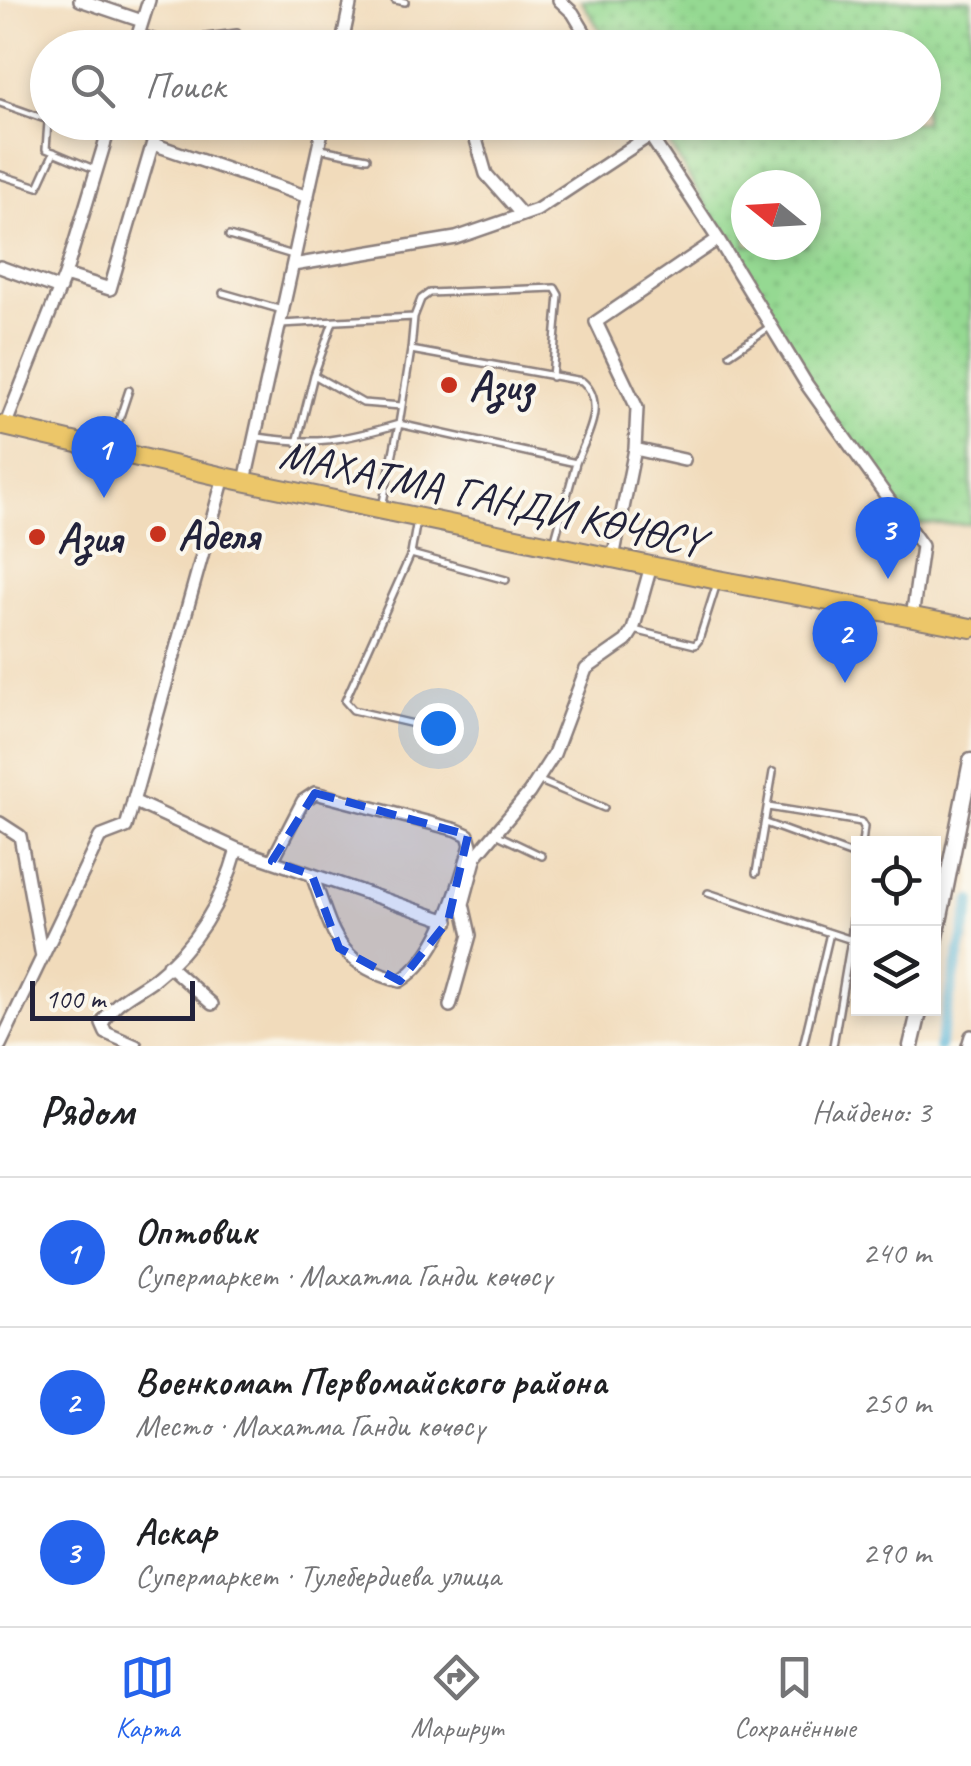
<!DOCTYPE html>
<html lang="ru">
<head>
<meta charset="utf-8">
<style>
  body { margin:0; font-family:Caveat,sans-serif; background:#f2f2f2; color:#202124 }
  .controls { position:absolute; right:30px; bottom:30px; display:grid; overflow:hidden; border-radius:0px; box-shadow:0 5px 15px #0003 }
  .controls button { width:90px; height:90px; display:grid; place-items:center; padding:0; border:0; border-bottom:2px solid #e0e0e0; background:#fff; color:#202124; font:50px sans-serif }
  .compass { position:absolute; left:731px; top:170px; width:90px; height:90px; border-radius:50%; background:#fff; box-shadow:0 5px 15px #0003; rotate:288deg }
  .scale { position:absolute; left:30px; bottom:25px; width:165px; box-sizing:border-box; padding-left:10px; border:5px solid #22223b; border-top:0; font-size:28px; line-height:35px; white-space:nowrap; color:#22223b; -webkit-text-stroke:8px #fbf7ec; paint-order:stroke }
  .you { position:absolute; left:438px; top:728px; width:35px; height:35px; margin:-25px; border:8px solid #fff; border-radius:50%; background:#1a73e8; box-shadow:0 0 0 15px #1a73e833 }
  .badge { display:grid; place-items:center; width:65px; height:65px; border-radius:50%; background:#2563eb; color:#fff; font-size:32px; font-weight:700 }
  .pin { position:absolute; translate:-50% -82px; filter:drop-shadow(0 2px 5px #0008) }
  .pin::after { content:''; position:absolute; top:52px; width:35px; height:30px; background:inherit; clip-path:polygon(0 0,100% 0,50% 100%) }
  .list { margin:0; padding:0; list-style:none }
  h2 { display:flex; justify-content:space-between; align-items:center; height:130px; margin:0; padding:0 40px; font-size:42px }
  h2 small { font-size:32px; font-weight:400; color:#757577 }
  .list li { display:grid; grid-template-columns:65px 1fr auto; gap:30px; align-items:center; box-sizing:border-box; height:150px; padding:0 40px; border-top:2px solid #e0e0e0 }
  .list b { display:block; font-size:38px; white-space:nowrap }
  .list p { margin:0; font-size:32px; white-space:nowrap; color:#757577 }
  .list em { font-size:32px; font-style:normal; color:#757577 }
  .icon { flex:none; width:55px; height:55px; fill:none; stroke:currentColor; stroke-width:2; stroke-linecap:round; stroke-linejoin:round }
  .map { position:relative; flex:none; width:971px; height:1046px; overflow:hidden }
  .search { position:absolute; background:#fff; box-shadow:0 5px 15px #0003; left:30px; right:30px; top:30px; height:110px; display:flex; align-items:center; gap:25px; box-sizing:border-box; padding:0 35px; border-radius:55px; color:#757577; font-size:38px }
  .sheet { height:580px; background:#fff }
  nav { display:flex; justify-content:space-around; align-items:center; box-sizing:border-box; height:140px; border-top:2px solid #e0e0e0; background:#fff; font-size:28px; color:#757577 }
  nav a { display:grid; justify-items:center; gap:5px }
  nav .on { color:#2563eb }
  .map>svg:first-child { display:block }
  .park { fill:url(#park-dots); stroke:#5c7e66; stroke-width:2.5; fill-rule:evenodd }
  .lines { fill:none; stroke-linecap:round; stroke-linejoin:round }
  .canal { stroke:#59b3d7; stroke-width:11 }
  .service-casing { stroke:#8a7e7b; stroke-width:10 }
  .minor-casing { stroke:#8a7e7b; stroke-width:16 }
  .tertiary-casing { stroke:#8a7e7b; stroke-width:19 }
  .primary-casing { stroke:#8a7e7b; stroke-width:22 }
  .service { stroke:#fff; stroke-width:5 }
  .minor { stroke:#fff; stroke-width:11 }
  .tertiary { stroke:#fff; stroke-width:14 }
  .primary { stroke:#ecc669; stroke-width:18 }
  .marked { fill:#1d4ed8; fill-opacity:0.2; stroke:#1d4ed8; stroke-width:8; stroke-dasharray:20 12; stroke-linejoin:round }
  .poi-dot { fill:#c8321e; stroke:#fbf7ec; stroke-width:4 }
  .labels { text-anchor:middle; stroke-width:8; stroke-linejoin:round; paint-order:stroke }
  .poi-label { font-size:42px; font-weight:bold; fill:#22223b; stroke:#fbf7ec; text-anchor:start }
  .street-label { font-size:42px; fill:#22223b; stroke:#fbf7ec }
</style>
</head>
<body>
<div class="map">
<svg width="971" height="1046" viewBox="0 0 971 1046">
  <defs>
    <pattern id="park-dots" width="8" height="8" patternUnits="userSpaceOnUse" patternTransform="scale(2.5)"><rect width="8" height="8" fill="#95d992"/><path d="M2 2h.1M6 6h.1" fill="none" stroke="#80ba7f" stroke-width="1.8" stroke-linecap="round"/></pattern>
  </defs>
  <rect width="100%" height="100%" fill="#fbf7ec"/>
  <filter id="ink" filterUnits="userSpaceOnUse"><feTurbulence type="fractalNoise" baseFrequency=".01" numOctaves="2"/><feDisplacementMap in="SourceGraphic" scale="20" xChannelSelector="R" yChannelSelector="G"/><feConvolveMatrix kernelMatrix="1 2 1 2 8 2 1 2 1" color-interpolation-filters="sRGB"/></filter>
  <filter id="wash" filterUnits="userSpaceOnUse"><feTurbulence type="fractalNoise" baseFrequency=".0048" numOctaves="4" result="noise"/><feDisplacementMap in="SourceGraphic" scale="40" xChannelSelector="R" yChannelSelector="G"/><feGaussianBlur stdDeviation="2.25" result="paint"/><feColorMatrix in="noise" values="0 0 0 0 0 0 0 0 0 0 0 0 0 0 0 0 0 1.4 0 .05"/><feComposite in="paint" operator="in"/></filter>
  <g filter="url(#wash)">
    <rect width="100%" height="100%" fill="#f1dbbb"/>
    <path class="park" d="M581,0H971V524H910L820,398L657,123L924,122V48L611,47ZM746,185H806V245H746Z"/>
    <g class="lines">
      <path class="canal" d="M939,1046L971,901"/>
    </g>
  </g>
  <g filter="url(#ink)">
    <g class="lines">
      <defs>
        <path id="service" d="M395,0L405,2
          M344,43L366,48
          M183,48L198,38L237,33
          M0,103L48,120
          M48,122L46,149L94,169
          M321,149L367,158
          M0,175L38,187L54,152
          M229,236L293,255
          M223,293L282,310
          M414,317L421,299L429,293L555,288L559,295L552,377
          M280,324L414,317L411,350
          M730,354L768,328
          M314,375L363,403L401,406
          M258,437C315,446 344,440 399,424L411,350L582,381C608,403 586,438 576,463
          M297,443L314,375L333,322
          M111,444L129,390
          M382,507L399,424L576,463L554,543
          M417,520L411,554L345,701L353,710L444,731
          M411,554L506,580
          M634,630L695,645L699,640L717,583
          M540,781L604,808
          M768,807L861,822L864,827L862,844
          M765,823L858,857
          M498,835L542,856
          M756,873L773,772
          M708,893L858,942
          M803,1046L830,933
          M833,1046L851,940L858,869"/>
        <path id="minor" d="M80,0L142,21
          M559,0L573,13L594,48
          M138,35L177,48
          M134,48L149,0
          M341,48L351,0
          M471,122L486,174L522,215
          M641,122L718,239L807,385L922,546L912,618
          M153,144L308,197
          M293,265L456,238L537,210L649,136
          M0,267L60,289
          M65,275L110,289L159,122
          M5,426L65,275L111,122
          M635,449L637,408L596,322L718,239
          M245,481L324,122
          M613,558L635,449L684,460
          M133,801L237,849C223,900 196,946 154,979C134,994 114,1000 102,1024L106,1033L136,1046
          M0,823L20,836L42,957
          M237,849L448,921
          M272,861L303,801L315,793L457,830L468,835L471,845C458,888 441,956 400,981C335,964 333,931 312,875
          M168,965L212,1004
          M450,1006L470,935L463,904L476,856L529,793L554,754L586,669L626,641L633,630L651,566
          M0,1045L100,837L126,827L224,477
          M968,1046L971,1036"/>
        <path id="tertiary" d="M934,947L971,761
          M911,1046L920,1008"/>
        <path id="primary" d="M0,425L224,477L718,580L971,628"/>
      </defs>
      <use href="#service" class="service-casing"/>
      <use href="#minor" class="minor-casing"/>
      <use href="#tertiary" class="tertiary-casing"/>
      <use href="#primary" class="primary-casing"/>
      <use href="#service" class="service"/>
      <use href="#minor" class="minor"/>
      <use href="#tertiary" class="tertiary"/>
      <use href="#primary" class="primary"/>
    </g>
  </g>
  <path class="marked" d="M315,793L468,835L448,921L400,981L339,948L312,875L272,861Z"/>
  <g class="poi-dot">
    <circle cx="449" cy="385" r="10"/>
    <circle cx="158" cy="534" r="10"/>
    <circle cx="37" cy="537" r="10"/>
  </g>
  <g class="labels">
    <g class="poi-label">
      <text x="469" y="400">Азиз</text>
      <text x="178" y="549">Аделя</text>
      <text x="57" y="552">Азия</text>
    </g>
    <g class="street-label">
      <text transform="translate(492 497) rotate(12)" y="15">МАХАТМА ГАНДИ КӨЧӨСҮ</text>
    </g>
  </g>
</svg>
<div class="controls">
<button><svg class="icon" aria-label="locate" viewBox="0 0 24 24"><circle cx="12" cy="12" r="6"/><path d="M12 2v4M12 18v4M2 12h4M18 12h4"/></svg></button>
<button><svg class="icon" aria-label="layers" viewBox="0 0 24 24"><path d="M12 4l9 5-9 5-9-5zM3 14l9 5 9-5"/></svg></button>
</div>
<svg class="compass" viewBox="-18 -18 36 36"><path d="M0-13l5 13h-10z" fill="#e53935"/><path d="M0 13l5-13h-10z" fill="#757577"/></svg>
<div class="scale">100 m</div>
<div class="you"></div>
<div class="pin badge" style="left:104px;top:498px">1</div>
<div class="pin badge" style="left:845px;top:683px">2</div>
<div class="pin badge" style="left:888px;top:579px">3</div>
<div class="search"><svg class="icon" aria-label="search" viewBox="0 0 24 24"><circle cx="10" cy="10" r="6"/><path d="M15 15l6 6"/></svg>Поиск</div>
</div>
<section class="sheet">
<h2>Рядом<small>Найдено: 3</small></h2>
<ul class="list">
<li><span class="badge">1</span><div><b>Оптовик</b><p>Супермаркет · Махатма Ганди көчөсү</p></div><em>240 m</em></li>
<li><span class="badge">2</span><div><b>Военкомат Первомайского района</b><p>Место · Махатма Ганди көчөсү</p></div><em>250 m</em></li>
<li><span class="badge">3</span><div><b>Аскар</b><p>Супермаркет · Тулебердиева улица</p></div><em>290 m</em></li>
</ul>
</section>
<nav>
<a class="on"><svg class="icon" aria-label="map" viewBox="0 0 24 24"><path d="M3 6l6-2 6 2 6-2v14l-6 2-6-2-6 2zM9 4v14M15 6v14"/></svg>Карта</a>
<a><svg class="icon" aria-label="directions" viewBox="0 0 24 24"><path d="M12 3l9 9-9 9-9-9zM9 14v-3h6M13 9l2 2-2 2"/></svg>Маршрут</a>
<a><svg class="icon" aria-label="saved" viewBox="0 0 24 24"><path d="M7 4h10v16l-5-4-5 4z"/></svg>Сохранённые</a>
</nav>
</body>
</html>
